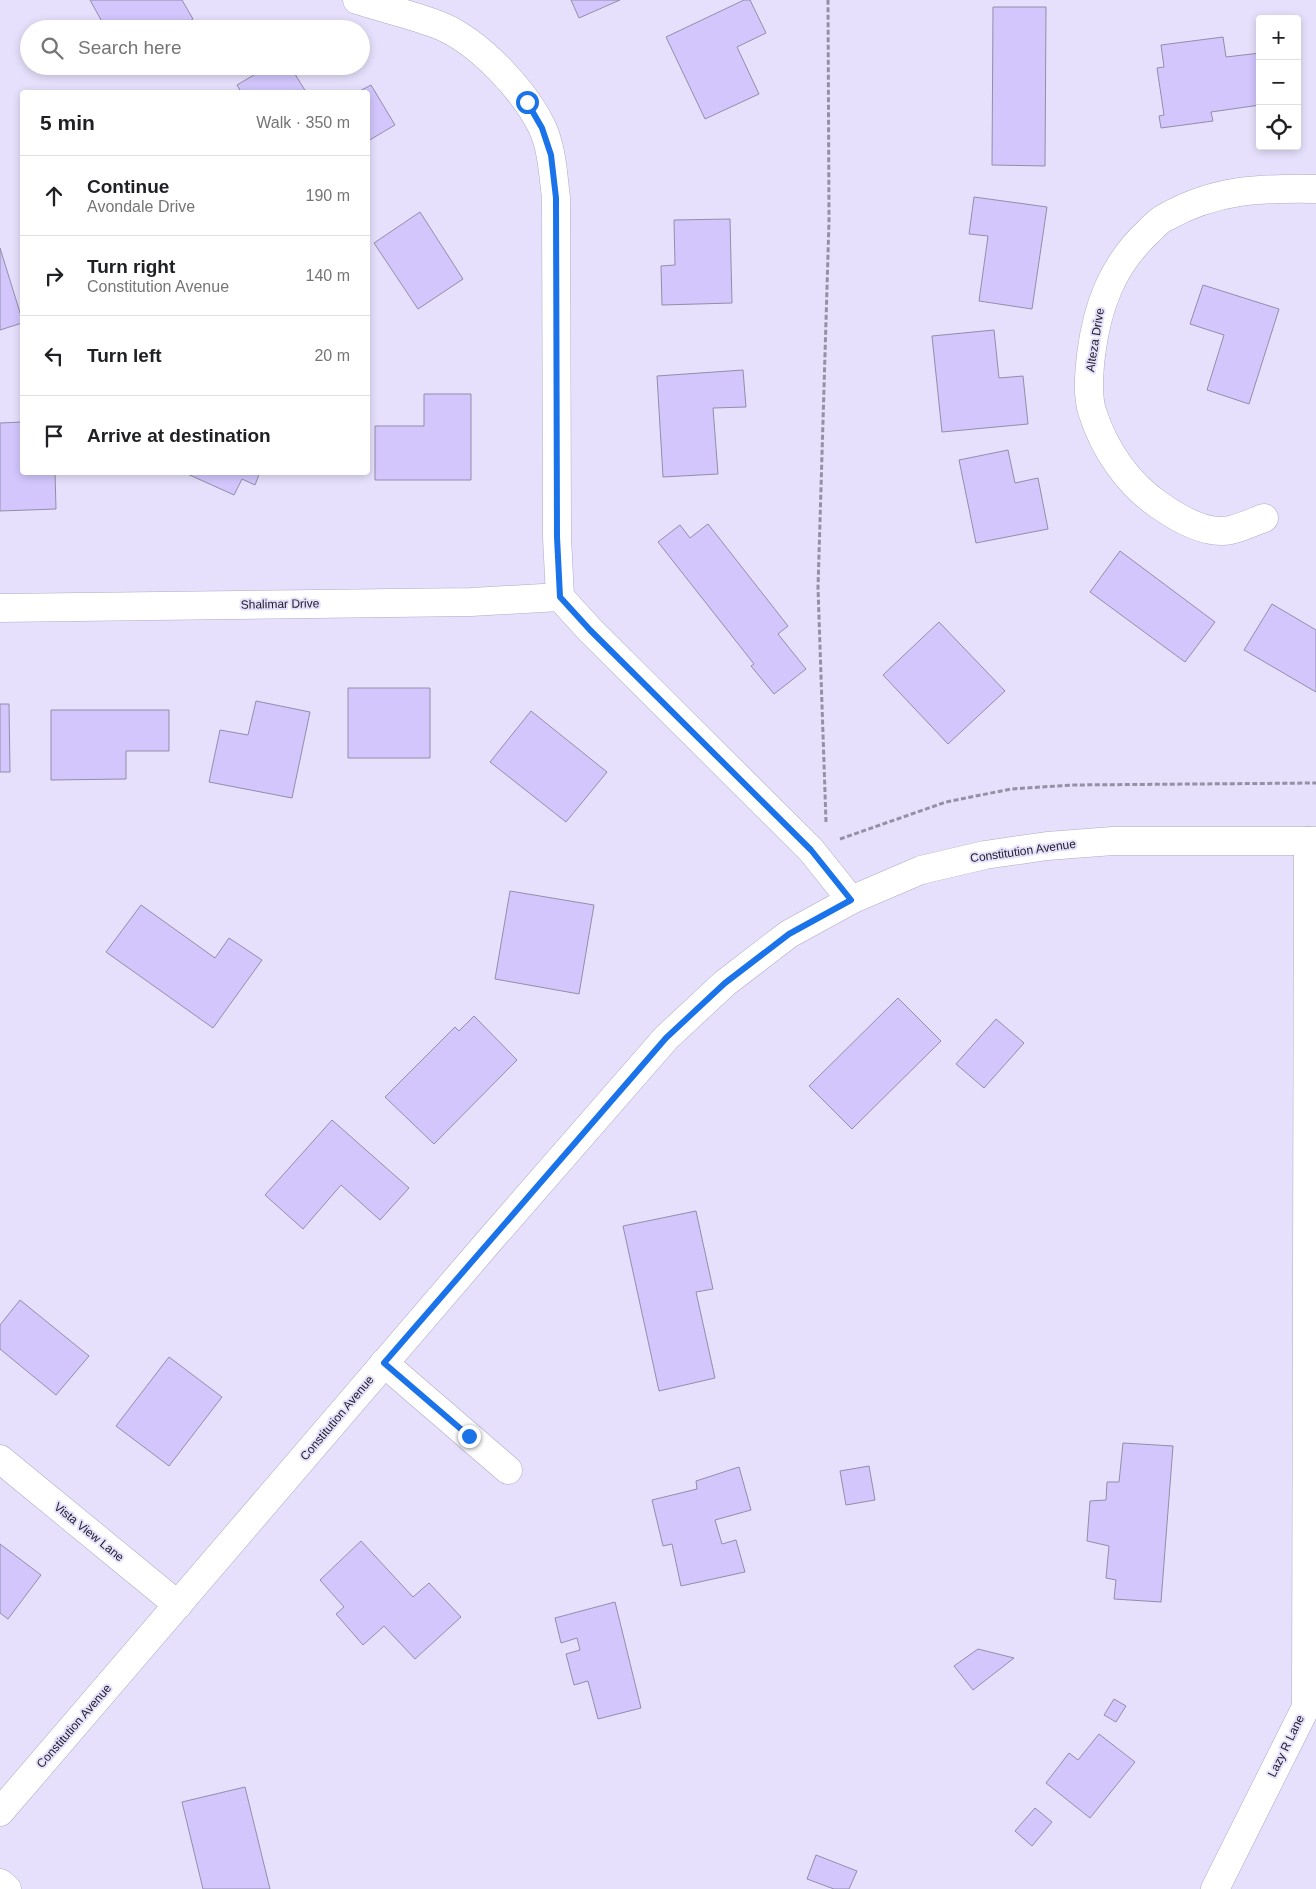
<!DOCTYPE html>
<html lang="en">
<head>
<meta charset="utf-8">
<style>
  body { margin:0; font-family:Arial,sans-serif; background:#f2f2f2; color:#202124 }
  .controls { position:absolute; right:15px; top:15px; display:grid; overflow:hidden; border-radius:5px; box-shadow:0 2px 8px #0003 }
  .controls button { width:45px; height:45px; display:grid; place-items:center; padding:0; border:0; border-bottom:1px solid #e0e0e0; background:#fff; color:#202124; font:25px sans-serif }
  .stop { position:absolute; width:15px; height:15px; margin:-11px; border:4px solid #1a73e8; border-radius:50%; background:#fff }
  .stop.end { background:#1a73e8; border-color:#fff; box-shadow:0 1px 5px #0008 }
  .list { margin:0; padding:0; list-style:none }
  h2 { display:flex; justify-content:space-between; align-items:center; height:65px; margin:0; padding:0 20px; font-size:21px }
  h2 small { font-size:16px; font-weight:400; color:#757577 }
  .list li { display:grid; grid-template-columns:32px 1fr auto; gap:15px; align-items:center; box-sizing:border-box; height:80px; padding:0 20px; border-top:1px solid #e0e0e0 }
  .list b { display:block; font-size:19px; white-space:nowrap }
  .list p { margin:0; font-size:16px; white-space:nowrap; color:#757577 }
  .list em { font-size:16px; font-style:normal; color:#757577 }
  .icon { flex:none; width:28px; height:28px; fill:none; stroke:currentColor; stroke-width:2; stroke-linecap:round; stroke-linejoin:round }
  .map { position:relative; flex:none; width:1316px; height:1889px; overflow:hidden }
  .search { position:absolute; background:#fff; box-shadow:0 2px 8px #0003; left:20px; top:20px; width:350px; height:55px; display:flex; align-items:center; gap:12px; box-sizing:border-box; padding:0 18px; border-radius:28px; color:#757577; font-size:19px }
  .panel { position:absolute; background:#fff; box-shadow:0 2px 8px #0003; left:20px; top:90px; width:350px; height:385px; border-radius:5px }
  .map>svg:first-child { display:block }
  .building { fill:#d2c6fc; stroke:#938ea8 }
  .lines { fill:none; stroke-linecap:round; stroke-linejoin:round }
  .street-casing { stroke:#afaac4; stroke-width:29 }
  .primary-casing { stroke:#afaac4; stroke-width:29 }
  .path { stroke:#9590a5; stroke-width:3; stroke-dasharray:5 2.5; stroke-linecap:butt }
  .street { stroke:#fff; stroke-width:28 }
  .primary { stroke:#fff; stroke-width:28 }
  .route { stroke:#1a73e8; stroke-width:6 }
  .labels { text-anchor:middle; stroke-width:4; stroke-linejoin:round; paint-order:stroke }
  .street-label { font-size:12px; fill:#23212b; stroke:#e6e0fc }
</style>
</head>
<body>
<div class="map">
<svg width="1316" height="1889" viewBox="0 0 1316 1889">
  <rect width="100%" height="100%" fill="#e6e0fc"/>
  <path class="building" d="M90,0H182L193,19L177,29H106Z
    M571,0H620L579,18Z
    M744,0H750L766,33L737,47L759,94L705,119L666,37Z
    M993,7H1046L1045,166L992,165Z
    M1223,37L1226,57L1260,53V105L1211,112L1213,121L1161,128L1159,116L1164,115L1157,68L1164,67L1161,45Z
    M269,66H290L306,92H241L237,85Z
    M371,85L395,125L368,141V92H358Z
    M974,197L1047,207L1032,309L979,301L988,236L969,234Z
    M420,212L463,279L418,309L374,243Z
    M730,219L732,303L662,305L661,266L675,265L674,220Z
    M0,248L22,319V323L0,330Z
    M1203,285L1279,309L1249,404L1207,390L1224,335L1190,324Z
    M994,330L999,378L1023,376L1028,424L942,432L932,336Z
    M743,370L746,407L713,408L718,474L663,477L657,376Z
    M424,394H471V480H375V426H424Z
    M22,422V472H55L56,509L0,511V423Z
    M1008,450L1015,483L1038,478L1048,529L976,543L959,460Z
    M183,472H260L255,485L242,479L234,495Z
    M708,524L788,626L778,634L806,669L774,694L751,666L754,664L658,542L680,525L690,538Z
    M1120,551L1215,622L1185,662L1090,592Z
    M1272,604L1316,630V692L1244,650Z
    M939,622L1005,691L948,744L883,675Z
    M348,688H430V758H348Z
    M256,701L310,712L292,798L209,782L220,730L248,735Z
    M0,704H9L10,772H0Z
    M51,710H169V751H126V779L51,780Z
    M531,711L607,772L566,822L490,762Z
    M510,891L594,905L579,994L495,979Z
    M141,905L215,958L229,938L262,960L213,1028L106,952Z
    M898,998L941,1041L852,1129L809,1086Z
    M474,1016L517,1060L434,1144L385,1097L455,1027L459,1031Z
    M996,1019L1024,1043L984,1088L956,1064Z
    M332,1120L409,1188L380,1220L341,1185L303,1229L265,1195Z
    M696,1211L713,1289L696,1292L715,1378L659,1391L623,1226Z
    M20,1300L89,1356L56,1395L0,1349V1325Z
    M169,1357L222,1397L169,1466L116,1426Z
    M1123,1443L1173,1446L1161,1602L1114,1599L1116,1580L1106,1578L1109,1546L1087,1541L1090,1501L1106,1500L1107,1482H1119Z
    M869,1466L875,1500L846,1505L840,1471Z
    M739,1467L751,1510L715,1520L722,1544L736,1540L745,1572L681,1586L672,1544L663,1546L652,1500L697,1489L696,1481Z
    M361,1541L413,1597L429,1583L461,1617L415,1659L384,1626L363,1645L336,1614L344,1607L320,1580Z
    M0,1544L41,1575L8,1619L0,1613Z
    M615,1602L641,1708L598,1719L588,1681L574,1685L566,1654L580,1650L577,1638L561,1643L555,1618Z
    M978,1649L1014,1658L973,1690L954,1666Z
    M1114,1699L1126,1706L1116,1722L1104,1715Z
    M1099,1734L1135,1762L1090,1818L1046,1783L1069,1753L1078,1760Z
    M245,1787L270,1889H203L182,1802Z
    M1035,1808L1052,1822L1032,1846L1015,1831Z
    M816,1855L857,1871L849,1889H834L807,1879Z"/>
  <g class="lines">
    <defs>
      <path id="street" d="M357,0C385,9 414,15 441,26C479,42 524,90 542,127C552,148 553,174 556,198L557,537L560,597L590,630L811,850L851,900
        M1264,518C1253,522 1232,532 1221,531C1199,531 1176,517 1159,505C1127,483 1104,449 1092,411C1087,394 1089,373 1091,355C1097,307 1112,265 1149,231C1154,226 1159,220 1166,217C1216,189 1260,188 1316,189
        M0,608L471,602L560,597
        M384,1363L508,1470
        M0,1459L178,1605
        M0,1883L7,1889
        M1215,1889L1306,1707L1308,841"/>
      <path id="primary" d="M0,1812L490,1240L666,1038L725,983L789,934L851,900L921,870L985,855L1047,846L1113,841H1316"/>
    </defs>
    <use href="#street" class="street-casing"/>
    <use href="#primary" class="primary-casing"/>
    <path class="path" d="M826,822L818,588L829,221L828,0
      M840,839L946,802L1011,789L1072,785L1316,783"/>
    <use href="#street" class="street"/>
    <use href="#primary" class="primary"/>
  </g>
  <g class="lines">
    <path class="route" d="M469,1436L384,1363L666,1038L725,983L789,934L851,900L811,850L590,630L560,597L557,537L556,198L551,155L542,128L527,102"/>
  </g>
  <g class="labels">
    <g class="street-label">
      <text transform="translate(1095 340) rotate(-81)" y="4">Alteza Drive</text>
      <text transform="translate(280 604) rotate(-1)" y="4">Shalimar Drive</text>
      <text transform="translate(1023 851) rotate(-8)" y="4">Constitution Avenue</text>
      <text transform="translate(337 1418) rotate(-50)" y="4">Constitution Avenue</text>
      <text transform="translate(89 1532) rotate(39)" y="4">Vista View Lane</text>
      <text transform="translate(74 1726) rotate(-49)" y="4">Constitution Avenue</text>
      <text transform="translate(1286 1746) rotate(-64)" y="4">Lazy R Lane</text>
    </g>
  </g>
</svg>
<div class="controls">
<button>+</button>
<button>−</button>
<button><svg class="icon" aria-label="locate" viewBox="0 0 24 24"><circle cx="12" cy="12" r="6"/><path d="M12 2v4M12 18v4M2 12h4M18 12h4"/></svg></button>
</div>
<div class="stop" style="left:527px;top:102px"></div>
<div class="stop end" style="left:469px;top:1436px"></div>
<div class="search"><svg class="icon" aria-label="search" viewBox="0 0 24 24"><circle cx="10" cy="10" r="6"/><path d="M15 15l6 6"/></svg>Search here</div>
<section class="panel">
<h2>5 min<small>Walk · 350 m</small></h2>
<ul class="list">
<li><svg class="icon" aria-label="ahead" viewBox="0 0 24 24"><path d="M12 20V5M6 11l6-6 6 6"/></svg><div><b>Continue</b><p>Avondale Drive</p></div><em>190 m</em></li>
<li><svg class="icon" aria-label="right" viewBox="0 0 24 24"><path d="M7 20v-9h11M14 6l5 5-5 5"/></svg><div><b>Turn right</b><p>Constitution Avenue</p></div><em>140 m</em></li>
<li><svg class="icon" aria-label="left" viewBox="0 0 24 24"><path d="M17 20v-9H6M10 6l-5 5 5 5"/></svg><div><b>Turn left</b></div><em>20 m</em></li>
<li><svg class="icon" aria-label="arrive" viewBox="0 0 24 24"><path d="M6 21V4h12l-3 4 3 4H6"/></svg><div><b>Arrive at destination</b></div></li>
</ul>
</section>
</div>
</body>
</html>
